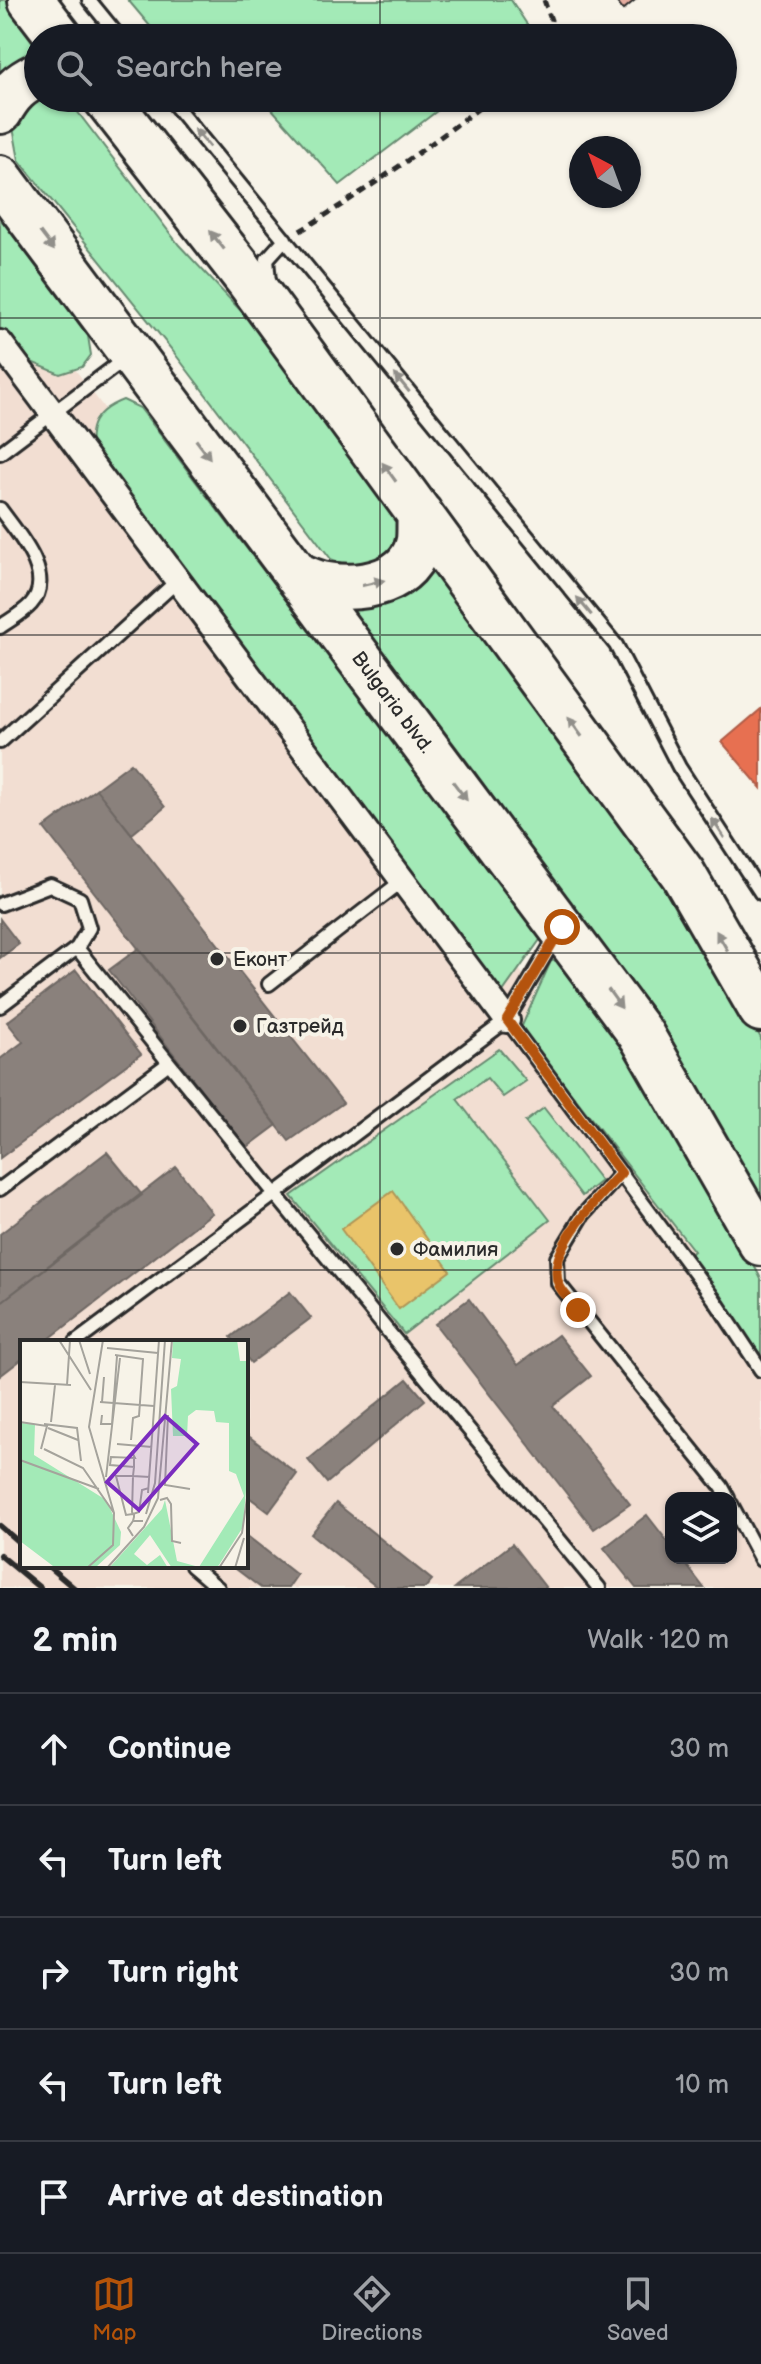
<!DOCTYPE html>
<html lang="en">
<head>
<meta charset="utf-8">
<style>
  body { margin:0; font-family:"Balsamiq Sans",sans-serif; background:#242831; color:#f1f3f6 }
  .controls { position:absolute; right:24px; bottom:24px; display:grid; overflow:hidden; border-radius:16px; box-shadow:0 2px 6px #0004 }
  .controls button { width:72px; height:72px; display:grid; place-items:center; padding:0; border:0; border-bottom:2px solid #363941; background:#171b24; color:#f1f3f6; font:40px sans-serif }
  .compass { position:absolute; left:569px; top:136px; width:72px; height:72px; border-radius:50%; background:#171b24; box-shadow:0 2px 6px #0004; rotate:319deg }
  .stop { position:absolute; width:24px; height:24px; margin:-18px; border:6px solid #b45309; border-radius:50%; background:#fff }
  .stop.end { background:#b45309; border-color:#fff; box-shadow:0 2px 8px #0008 }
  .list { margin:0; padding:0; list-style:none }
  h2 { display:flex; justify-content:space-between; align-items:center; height:104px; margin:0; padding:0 32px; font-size:34px }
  h2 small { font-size:26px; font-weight:400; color:#9ea1a6 }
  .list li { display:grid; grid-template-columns:52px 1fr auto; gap:24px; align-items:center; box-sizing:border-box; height:112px; padding:0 32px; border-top:2px solid #363941 }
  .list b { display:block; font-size:30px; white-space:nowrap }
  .list em { font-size:26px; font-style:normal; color:#9ea1a6 }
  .icon { flex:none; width:44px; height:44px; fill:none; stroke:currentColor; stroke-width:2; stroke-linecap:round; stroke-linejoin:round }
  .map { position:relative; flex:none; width:761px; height:1588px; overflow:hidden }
  .search { position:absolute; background:#171b24; box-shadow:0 2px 6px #0004; left:24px; right:24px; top:24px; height:88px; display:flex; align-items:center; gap:20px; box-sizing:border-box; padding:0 28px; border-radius:44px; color:#9ea1a6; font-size:30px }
  .sheet { height:664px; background:#171b24 }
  nav { display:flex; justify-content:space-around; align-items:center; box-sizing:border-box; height:112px; border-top:2px solid #363941; background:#171b24; font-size:22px; color:#9ea1a6 }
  nav a { display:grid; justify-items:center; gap:4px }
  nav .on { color:#b45309 }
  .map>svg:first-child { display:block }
  .built { fill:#f2ded2; fill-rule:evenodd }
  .green { fill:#a3eab7; stroke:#678a71; stroke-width:2 }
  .homes { fill:#e9c46a; stroke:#b09657; stroke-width:2 }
  .shops { fill:#e76f51; stroke:#af5b46; stroke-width:2 }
  .industry { fill:#8a817c; stroke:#6e6764; stroke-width:2 }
  .building { fill:#e5ac9f; stroke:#2b2b2b; stroke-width:2 }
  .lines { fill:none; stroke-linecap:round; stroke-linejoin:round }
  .lane-casing { stroke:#2b2b2b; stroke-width:18 }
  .street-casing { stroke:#2b2b2b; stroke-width:30 }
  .highway-casing { stroke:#2b2b2b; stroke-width:50 }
  .path { stroke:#2b2b2b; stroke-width:5; stroke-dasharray:8 6; stroke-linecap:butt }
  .lane { stroke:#f7f3e8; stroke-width:12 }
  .street { stroke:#f7f3e8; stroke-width:24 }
  .highway { stroke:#f7f3e8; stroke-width:44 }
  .rail { stroke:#2b2b2b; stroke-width:6 }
  .oneway { fill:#918f8a }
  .route { stroke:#b45309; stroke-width:10 }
  .grid { fill:none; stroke:#2b2b2b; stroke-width:2; stroke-opacity:0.55 }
  .poi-dot { fill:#2b2b2b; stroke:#f7f3e8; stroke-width:3 }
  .labels { text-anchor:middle; stroke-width:8; stroke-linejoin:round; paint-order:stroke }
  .street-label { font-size:20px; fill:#2b2b2b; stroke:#f7f3e8 }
  .poi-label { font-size:20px; fill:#2b2b2b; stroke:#f7f3e8; text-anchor:start }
  .inset-road { fill:none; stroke:#a5a39c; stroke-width:2 }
  .view { fill:#7b2cbf; fill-opacity:0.15; stroke:#7b2cbf; stroke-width:4 }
  .inset-edge { fill:none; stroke:#2b2b2b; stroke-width:4 }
</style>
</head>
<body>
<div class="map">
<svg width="761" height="1588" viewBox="0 0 761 1588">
  <rect width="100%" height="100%" fill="#f7f3e8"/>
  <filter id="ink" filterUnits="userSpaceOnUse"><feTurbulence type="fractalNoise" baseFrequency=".0125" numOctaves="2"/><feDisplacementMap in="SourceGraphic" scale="16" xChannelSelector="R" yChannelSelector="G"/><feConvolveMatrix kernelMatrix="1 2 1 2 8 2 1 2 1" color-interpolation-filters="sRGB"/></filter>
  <g filter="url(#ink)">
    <path class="built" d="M0,269L366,758L672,1180L761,1336V1588H0ZM22,1342H246V1566H22ZM671,1498H731V1558H671Z"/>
    <path class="green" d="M0,0H11L38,38V62L0,80Z
      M128,0H511L530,29L520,38H160Z
      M38,98H67L179,245L271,343L400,518L401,542L387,566L357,570L331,559L172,350L19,160L12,122Z
      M262,98H454L340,185Z
      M0,218L88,336L91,355L82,367L60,374L24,359L0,328Z
      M123,400L140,408L282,595L353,664L547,930L497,1000L93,464C87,432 89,413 123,400Z
      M429,552L700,936L761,1038V1212L603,949L472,768L347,603Z
      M570,959L708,1180L758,1273L761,1279V1355L686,1258L694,1251L521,1028L551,961Z
      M499,1049L526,1081L503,1097L487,1078L457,1099L550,1220L404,1334L291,1196Z
      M544,1108L601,1181L582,1196L525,1122Z"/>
    <path class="homes" d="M393,1191L450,1271L399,1309L341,1229Z"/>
    <path class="shops" d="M761,709V788L722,742Z"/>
    <path class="industry" d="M131,763L165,807L132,834L96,789Z
      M96,789L343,1103L289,1141L44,828Z
      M0,919L19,944L0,958Z
      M139,948L277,1125L246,1148L109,970Z
      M76,970L141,1054L0,1158V1059L23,1042L7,1022Z
      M107,1152L142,1195L0,1303V1234Z
      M176,1167L212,1213L45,1342H22V1359L0,1376V1303Z
      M290,1292L311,1318L251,1363L246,1357V1342H235L231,1337Z
      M469,1299L518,1365L558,1335L591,1376L553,1406L630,1504L594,1529L435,1324Z
      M407,1379L425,1400L327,1483L308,1460Z
      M246,1434L297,1474L269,1512L246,1495Z
      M336,1503L432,1580L425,1588H378L311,1534Z
      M647,1515L671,1546V1558H681L704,1588H636L604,1548Z
      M246,1535L297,1575L288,1588H261L232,1566H246Z
      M512,1544L546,1588H455Z"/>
    <path class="building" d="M615,0H635L623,10Z"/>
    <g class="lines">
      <defs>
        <path id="lane" d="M89,0L120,38
          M169,98L616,645L679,767L761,893
          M269,282L267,259L285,239
          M0,453L126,358
          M0,509C16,532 57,575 31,604C23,613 10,620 0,627
          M0,742L176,582
          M269,984L402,881
          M0,1006L77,948L89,928L80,899L50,885L1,904
          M507,1020L714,1299L761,1370
          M169,1063L275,1194L507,1020L557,935
          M621,1173L583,1215L557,1258L558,1283L722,1487L728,1498
          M0,1189L169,1063L77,948
          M76,1342L275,1194L599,1588
          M731,1504L761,1560
          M192,1566L218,1588"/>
        <path id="street" d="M0,343L507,1020"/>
        <path id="highway" d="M31,0L60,38
          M106,98L249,281L683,874L761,1009
          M0,111C10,93 19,84 38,75
          M0,178L642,1036L761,1243
          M297,575C307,579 317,584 327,585C362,591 412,582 419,540C420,532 419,522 420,514"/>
      </defs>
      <use href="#lane" class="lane-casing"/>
      <use href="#street" class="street-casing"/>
      <use href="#highway" class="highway-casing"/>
      <path class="path" d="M544,0L551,20L548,38
        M300,231C367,190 430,146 492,98"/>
      <use href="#lane" class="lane"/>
      <use href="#street" class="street"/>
      <use href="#highway" class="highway"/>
      <path class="rail" d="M0,1526L22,1545
        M0,1555L40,1588
        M48,1566L74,1588"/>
    </g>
    <defs><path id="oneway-solid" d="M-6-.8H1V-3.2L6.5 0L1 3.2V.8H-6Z" transform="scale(2)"/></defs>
    <g class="oneway">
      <use href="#oneway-solid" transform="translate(202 138) rotate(-129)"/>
      <use href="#oneway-solid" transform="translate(217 240) rotate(-128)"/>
      <use href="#oneway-solid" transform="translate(47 241) rotate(53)"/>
      <use href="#oneway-solid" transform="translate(402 383) rotate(-129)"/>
      <use href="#oneway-solid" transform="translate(203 449) rotate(53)"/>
      <use href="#oneway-solid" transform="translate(389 472) rotate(-126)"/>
      <use href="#oneway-solid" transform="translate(373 583) rotate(-13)"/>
      <use href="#oneway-solid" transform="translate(584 606) rotate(-129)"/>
      <use href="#oneway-solid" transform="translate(575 727) rotate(-126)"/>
      <use href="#oneway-solid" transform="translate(460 791) rotate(53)"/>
      <use href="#oneway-solid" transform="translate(718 828) rotate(-123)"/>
      <use href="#oneway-solid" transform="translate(722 941) rotate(-120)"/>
      <use href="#oneway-solid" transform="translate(615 999) rotate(54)"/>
    </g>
  </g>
  <g class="lines" filter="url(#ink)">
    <path class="route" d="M562,927L507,1020L621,1173C600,1196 544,1251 559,1285C563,1294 572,1302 578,1310"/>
  </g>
  <path class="grid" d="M380,0V38M380,98V1588M0,318H761M0,635H761M0,953H761M0,1270H761"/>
  <g class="poi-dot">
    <circle cx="217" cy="959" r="8"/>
    <circle cx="240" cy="1026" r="8"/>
    <circle cx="397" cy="1249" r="8"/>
  </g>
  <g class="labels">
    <g class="street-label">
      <text transform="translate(393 702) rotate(53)" y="7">Bulgaria blvd.</text>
    </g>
    <g class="poi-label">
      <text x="233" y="966">Еконт</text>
      <text x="256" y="1033">Газтрейд</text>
      <text x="413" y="1256">Фамилия</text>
    </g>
  </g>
  <g transform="translate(20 1340)">
    <rect width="228" height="228" fill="#f7f3e8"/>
    <path d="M153,0H217L220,21H228V125L223,187L197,228H152L130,195L114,214L127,225L140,215L148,228H89L142,169L145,160L157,221L179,227L224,156L216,134L209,131V83L196,82L194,71L176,70L168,76L167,96H153L151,49L157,46L161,19L152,18ZM0,83L15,84L14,115L86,160L101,192L100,205L76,227L33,226L0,201Z" fill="#a3eab7"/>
    <path class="inset-road" d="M39,0L71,50M59,0L70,34M83,0L69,87L94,173M87,8L138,13M95,15L123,19L119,76L113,78L111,100M0,42L51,45M47,45L50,0M80,62L134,66M82,62L84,37M82,75L81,84H92L97,16M148,75L145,145L170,149M0,82L27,86L21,109M31,82L35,45M24,84L57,88L61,121M28,88L58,100M97,104L132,107M24,109L63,128L94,173L93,205L67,228M113,114L115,118L91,117L90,125L114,127V118M0,120L79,149M114,127L113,136L130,137M86,137L100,18M128,153L139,0M140,160L147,158L151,164L152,201L161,203M126,174L135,143L145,0M113,181L114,177V175L113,174L112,172L113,136H96L106,175L113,174L119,172L122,150L129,148M113,196L108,188L113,181H123M87,228L124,187L138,158L152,0M199,228L222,193L228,151M215,228L224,198"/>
    <path class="view" d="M145,76L177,104L119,170L87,142Z"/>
    <rect width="228" height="228" class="inset-edge"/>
  </g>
</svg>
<div class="controls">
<button><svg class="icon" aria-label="layers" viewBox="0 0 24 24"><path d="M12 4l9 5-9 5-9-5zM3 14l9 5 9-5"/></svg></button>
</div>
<svg class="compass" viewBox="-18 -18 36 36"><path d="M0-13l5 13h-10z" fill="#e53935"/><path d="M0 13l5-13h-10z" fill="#9ea1a6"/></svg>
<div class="stop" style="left:562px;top:927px"></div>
<div class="stop end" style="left:578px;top:1310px"></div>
<div class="search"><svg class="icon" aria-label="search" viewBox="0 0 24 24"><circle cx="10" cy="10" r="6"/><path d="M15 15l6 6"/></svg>Search here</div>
</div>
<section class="sheet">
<h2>2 min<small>Walk · 120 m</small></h2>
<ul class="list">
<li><svg class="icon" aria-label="ahead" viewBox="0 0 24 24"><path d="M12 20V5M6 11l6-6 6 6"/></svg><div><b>Continue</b></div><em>30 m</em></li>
<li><svg class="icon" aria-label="left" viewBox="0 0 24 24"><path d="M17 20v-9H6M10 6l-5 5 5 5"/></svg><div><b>Turn left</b></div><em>50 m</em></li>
<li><svg class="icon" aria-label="right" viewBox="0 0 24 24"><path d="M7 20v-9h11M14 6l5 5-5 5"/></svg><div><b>Turn right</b></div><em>30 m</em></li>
<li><svg class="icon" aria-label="left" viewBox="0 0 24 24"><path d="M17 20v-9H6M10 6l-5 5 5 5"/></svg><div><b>Turn left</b></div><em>10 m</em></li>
<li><svg class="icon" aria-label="arrive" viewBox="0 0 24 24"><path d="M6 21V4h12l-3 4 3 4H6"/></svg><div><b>Arrive at destination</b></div></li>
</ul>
</section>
<nav>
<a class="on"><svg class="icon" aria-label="map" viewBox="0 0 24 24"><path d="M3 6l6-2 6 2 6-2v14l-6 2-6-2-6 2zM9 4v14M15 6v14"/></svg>Map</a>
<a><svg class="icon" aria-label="directions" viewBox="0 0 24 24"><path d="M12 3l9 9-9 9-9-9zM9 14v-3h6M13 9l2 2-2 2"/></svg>Directions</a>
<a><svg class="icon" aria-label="saved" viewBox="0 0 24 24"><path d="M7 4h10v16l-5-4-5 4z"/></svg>Saved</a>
</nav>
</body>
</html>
